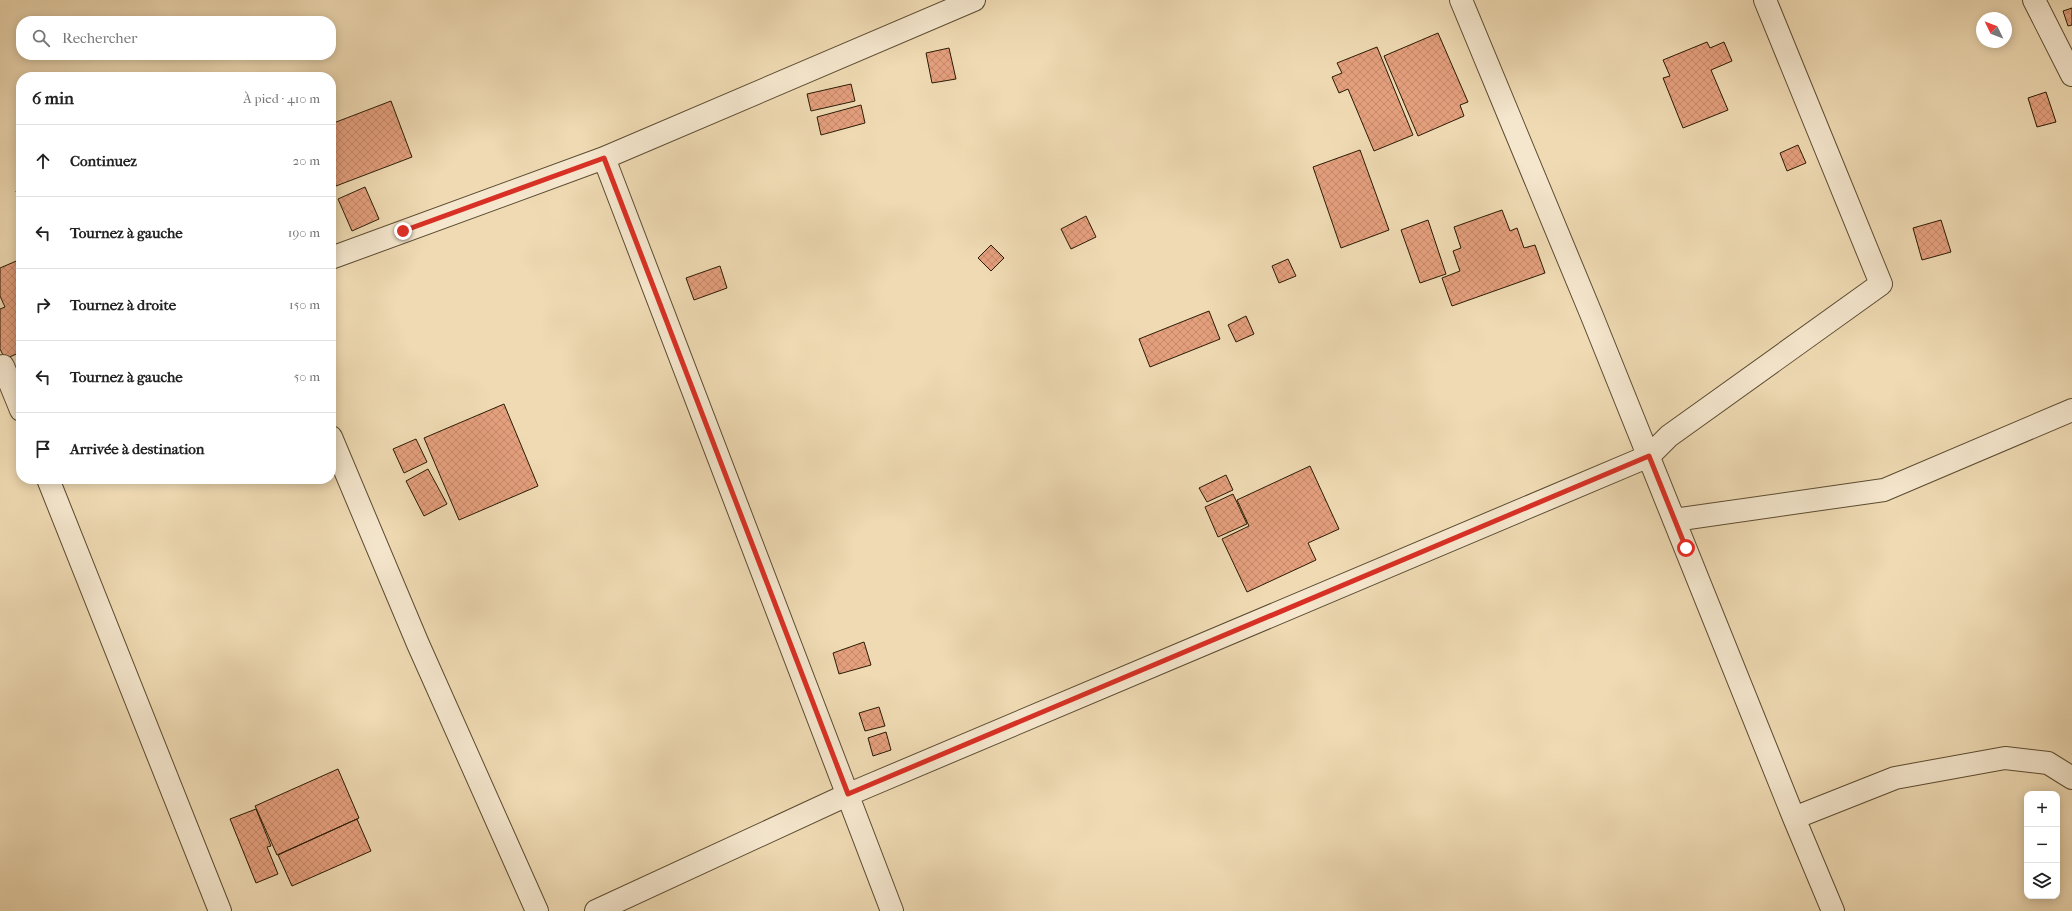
<!DOCTYPE html>
<html lang="fr">
<head>
<meta charset="utf-8">
<style>
  body { margin:0; font-family:"IM FELL French Canon",serif; background:#f2f2f2; color:#222 }
  .controls { position:absolute; right:12px; bottom:12px; display:grid; overflow:hidden; border-radius:8px; box-shadow:0 2px 10px #0003 }
  .controls button { width:36px; height:36px; display:grid; place-items:center; padding:0; border:0; border-bottom:1px solid #e0e0e0; background:#fff; color:#222; font:20px sans-serif }
  .compass { position:absolute; left:1976px; top:12px; width:36px; height:36px; border-radius:50%; background:#fff; box-shadow:0 2px 10px #0003; rotate:313deg }
  .stop { position:absolute; width:12px; height:12px; margin:-9px; border:3px solid #d93025; border-radius:50%; background:#fff }
  .stop.end { background:#d93025; border-color:#fff; box-shadow:0 1px 4px #0008 }
  .list { margin:0; padding:0; list-style:none }
  h2 { display:flex; justify-content:space-between; align-items:center; height:52px; margin:0; padding:0 16px; font-size:17px }
  h2 small { font-size:13px; font-weight:400; color:#767676 }
  .list li { display:grid; grid-template-columns:26px 1fr auto; gap:12px; align-items:center; box-sizing:border-box; height:72px; padding:0 16px; border-top:1px solid #e0e0e0 }
  .list b { display:block; font-size:15px; white-space:nowrap }
  .list em { font-size:13px; font-style:normal; color:#767676 }
  .icon { flex:none; width:22px; height:22px; fill:none; stroke:currentColor; stroke-width:2; stroke-linecap:round; stroke-linejoin:round }
  .map { position:relative; flex:none; width:2072px; height:911px; overflow:hidden }
  .search { position:absolute; background:#fff; box-shadow:0 2px 10px #0003; left:16px; top:16px; width:320px; height:44px; display:flex; align-items:center; gap:10px; box-sizing:border-box; padding:0 14px; border-radius:16px; color:#767676; font-size:15px }
  .panel { position:absolute; background:#fff; box-shadow:0 2px 10px #0003; left:16px; top:72px; width:320px; height:412px; border-radius:16px }
  .map>svg:first-child { display:block }
  .building { fill:url(#building-cross-hatch); stroke:#2a1b04 }
  .lines { fill:none; stroke-linecap:round; stroke-linejoin:round }
  .street-casing { stroke:#5b4b30; stroke-width:24 }
  .street { stroke:#f5e7ce; stroke-width:22 }
  .route { stroke:#d93025; stroke-width:5 }
</style>
</head>
<body>
<div class="map">
<svg width="2072" height="911" viewBox="0 0 2072 911">
  <defs>
    <pattern id="building-cross-hatch" width="8" height="8" patternUnits="userSpaceOnUse"><rect width="8" height="8" fill="#e49f7d"/><path d="M0 0l8 8M0 8l8-8" fill="none" stroke="#c4886a"/></pattern>
  </defs>
  <rect width="100%" height="100%" fill="#efdab3"/>
  <filter id="stains"><feTurbulence type="fractalNoise" baseFrequency=".005" numOctaves="4"/><feColorMatrix values="0 0 0 0 .2 0 0 0 0 .09 0 0 0 0 .02 0 0 0 .5 -.17"/></filter>
  <radialGradient id="worn" r=".72"><stop offset=".6" stop-color="#630" stop-opacity="0"/><stop offset="1" stop-color="#630" stop-opacity=".3"/></radialGradient>
  <path class="building" d="M2072,8V25L2068,26L2063,11Z
    M1438,33L1468,102L1460,105L1464,116L1418,136L1384,56Z
    M1707,42L1710,48L1724,42L1732,61L1711,70L1728,110L1683,128L1663,78L1670,76L1663,60Z
    M1377,47L1413,135L1374,151L1348,89L1339,93L1332,77L1342,73L1337,63Z
    M949,48L956,79L932,83L926,53Z
    M851,84L855,101L811,111L807,94Z
    M2046,92L2056,122L2037,127L2028,98Z
    M391,101L412,157L336,186L331,173V124Z
    M861,105L865,123L821,135L817,117Z
    M1798,145L1806,163L1787,171L1780,153Z
    M1360,150L1389,230L1341,248L1313,167Z
    M365,187L379,219L352,231L338,199Z
    M21,189V206L16,191Z
    M1502,210L1510,231L1517,228L1524,248L1535,245L1545,273L1452,306L1442,278L1460,271L1453,251L1461,248L1454,227Z
    M1086,216L1096,237L1071,249L1061,229Z
    M1428,220L1446,274L1420,283L1401,230Z
    M1941,220L1951,252L1922,260L1913,228Z
    M991,245L1004,258L991,271L978,258Z
    M21,259V352L5,359L0,349V309L5,307L0,296V268Z
    M1288,259L1296,276L1279,283L1272,266Z
    M720,266L727,288L694,300L686,278Z
    M1209,311L1220,339L1150,367L1139,339Z
    M1246,316L1254,334L1236,342L1228,325Z
    M504,404L538,486L459,520L424,438Z
    M416,439L427,462L404,473L393,449Z
    M1310,466L1339,529L1308,543L1316,560L1247,592L1222,539L1249,526L1237,500Z
    M428,469L447,504L424,516L406,481Z
    M1226,475L1233,490L1207,502L1199,488Z
    M1233,494L1247,524L1218,537L1205,507Z
    M864,642L871,665L839,674L833,653Z
    M879,707L885,726L865,731L859,713Z
    M886,732L891,750L873,756L868,738Z
    M338,769L359,818L277,855L255,806Z
    M256,809L271,846L267,847L278,874L256,883L230,819Z
    M357,819L371,851L292,886L278,855Z"/>
  <g class="lines">
    <defs>
      <path id="street" d="M1461,0L1592,316L1794,818L1833,911
        M2034,0L2072,75
        M604,158L892,911
        M331,258L604,158L974,0
        M3,366L21,410
        M331,437L418,644L537,911
        M48,479L220,911
        M1674,520L1884,490L2072,410
        M1794,818L1895,778L2005,758L2048,763L2072,778
        M596,911L847,795L1649,456L1669,436L1881,284L1765,0"/>
    </defs>
    <use href="#street" class="street-casing"/>
    <use href="#street" class="street"/>
  </g>
  <g class="lines">
    <path class="route" d="M403,231L604,158L848,794L1649,456L1686,548"/>
  </g>
  <rect width="100%" height="100%" filter="url(#stains)"/>
  <rect width="100%" height="100%" fill="url(#worn)"/>
</svg>
<div class="controls">
<button>+</button>
<button>−</button>
<button><svg class="icon" aria-label="layers" viewBox="0 0 24 24"><path d="M12 4l9 5-9 5-9-5zM3 14l9 5 9-5"/></svg></button>
</div>
<svg class="compass" viewBox="-18 -18 36 36"><path d="M0-13l5 13h-10z" fill="#e53935"/><path d="M0 13l5-13h-10z" fill="#767676"/></svg>
<div class="stop" style="left:1686px;top:548px"></div>
<div class="stop end" style="left:403px;top:231px"></div>
<div class="search"><svg class="icon" aria-label="search" viewBox="0 0 24 24"><circle cx="10" cy="10" r="6"/><path d="M15 15l6 6"/></svg>Rechercher</div>
<section class="panel">
<h2>6 min<small>À pied · 410 m</small></h2>
<ul class="list">
<li><svg class="icon" aria-label="ahead" viewBox="0 0 24 24"><path d="M12 20V5M6 11l6-6 6 6"/></svg><div><b>Continuez</b></div><em>20 m</em></li>
<li><svg class="icon" aria-label="left" viewBox="0 0 24 24"><path d="M17 20v-9H6M10 6l-5 5 5 5"/></svg><div><b>Tournez à gauche</b></div><em>190 m</em></li>
<li><svg class="icon" aria-label="right" viewBox="0 0 24 24"><path d="M7 20v-9h11M14 6l5 5-5 5"/></svg><div><b>Tournez à droite</b></div><em>150 m</em></li>
<li><svg class="icon" aria-label="left" viewBox="0 0 24 24"><path d="M17 20v-9H6M10 6l-5 5 5 5"/></svg><div><b>Tournez à gauche</b></div><em>50 m</em></li>
<li><svg class="icon" aria-label="arrive" viewBox="0 0 24 24"><path d="M6 21V4h12l-3 4 3 4H6"/></svg><div><b>Arrivée à destination</b></div></li>
</ul>
</section>
</div>
</body>
</html>
